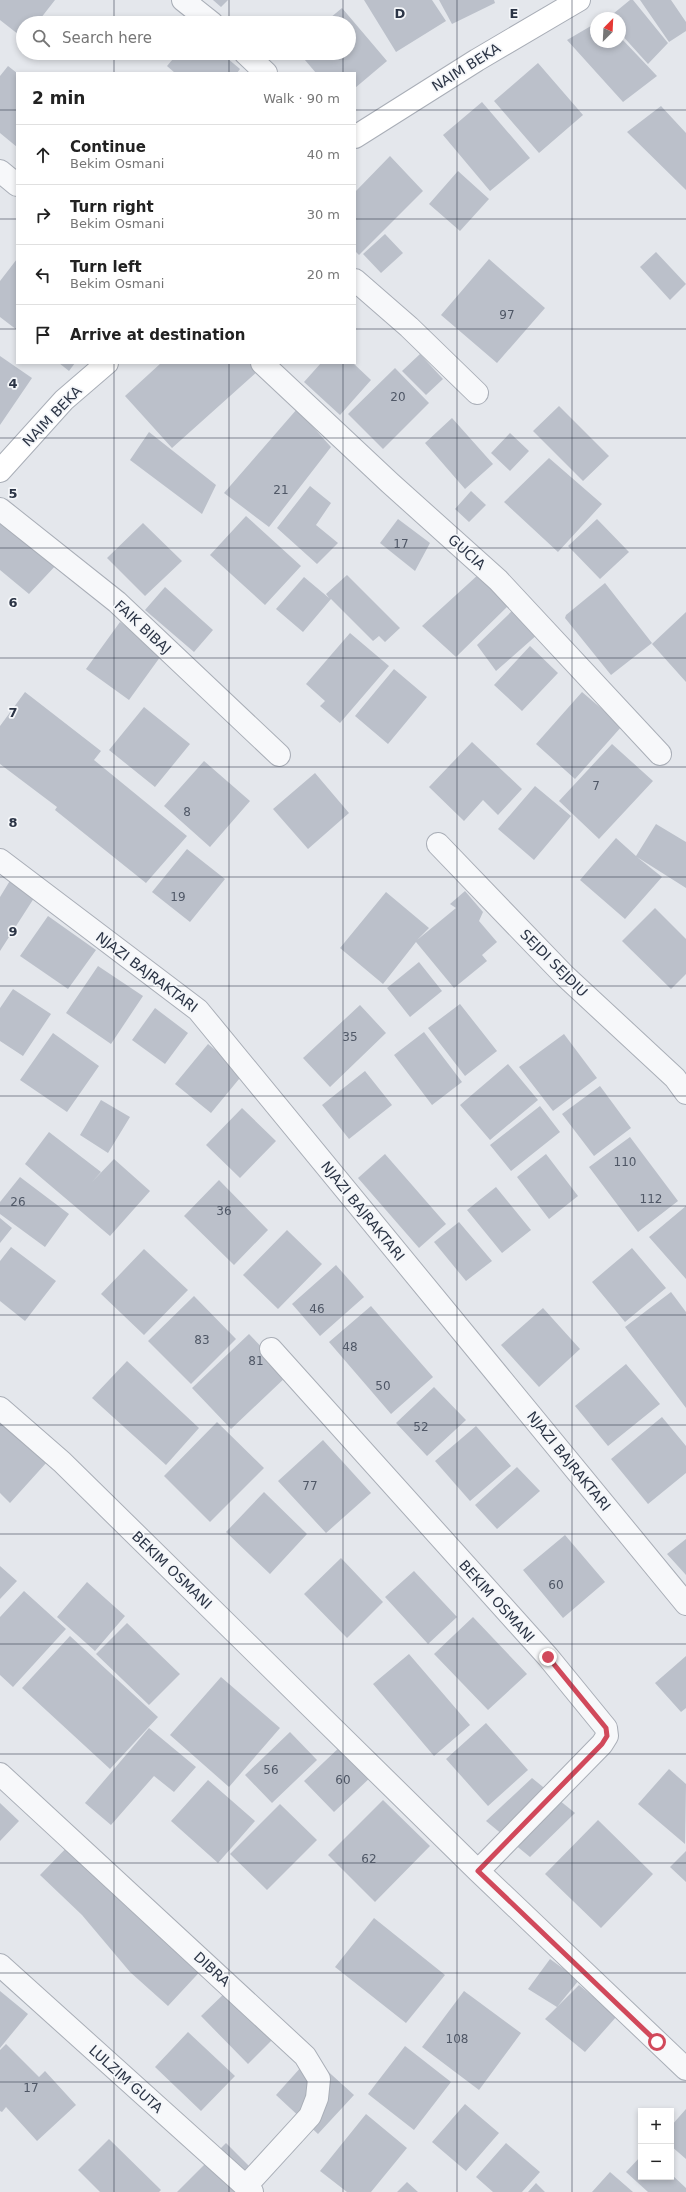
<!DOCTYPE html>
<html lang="en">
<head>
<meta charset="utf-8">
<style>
  body { margin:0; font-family:"DejaVu Sans",sans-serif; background:#f6f6f6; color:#222 }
  .controls { position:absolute; right:12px; bottom:12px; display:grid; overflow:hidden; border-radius:0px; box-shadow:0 2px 6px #0003 }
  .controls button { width:36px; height:36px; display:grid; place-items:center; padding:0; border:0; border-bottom:1px solid #e0e0e0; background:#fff; color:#222; font:20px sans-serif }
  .compass { position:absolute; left:590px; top:12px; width:36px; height:36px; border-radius:50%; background:#fff; box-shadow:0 2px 6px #0003; rotate:24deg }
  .stop { position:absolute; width:12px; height:12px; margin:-9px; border:3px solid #d1495b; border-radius:50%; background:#fff }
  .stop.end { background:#d1495b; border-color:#fff; box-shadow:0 1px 4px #0008 }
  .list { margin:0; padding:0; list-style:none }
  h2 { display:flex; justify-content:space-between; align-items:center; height:52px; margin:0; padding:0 16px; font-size:17px }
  h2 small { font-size:13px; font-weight:400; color:#767676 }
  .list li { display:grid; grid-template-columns:26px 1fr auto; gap:12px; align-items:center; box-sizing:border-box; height:60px; padding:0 16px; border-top:1px solid #e0e0e0 }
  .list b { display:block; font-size:15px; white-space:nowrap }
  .list p { margin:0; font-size:13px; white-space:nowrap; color:#767676 }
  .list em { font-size:13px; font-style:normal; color:#767676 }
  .icon { flex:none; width:22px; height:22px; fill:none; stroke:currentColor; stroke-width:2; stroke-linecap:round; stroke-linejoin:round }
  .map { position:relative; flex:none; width:686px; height:2192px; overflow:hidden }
  .search { position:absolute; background:#fff; box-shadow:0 2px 6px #0003; left:16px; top:16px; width:340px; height:44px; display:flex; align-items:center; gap:10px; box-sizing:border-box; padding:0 14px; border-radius:22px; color:#767676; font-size:15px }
  .panel { position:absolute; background:#fff; box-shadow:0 2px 6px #0003; left:16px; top:72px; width:340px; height:292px; border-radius:0px }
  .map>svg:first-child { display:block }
  .building { fill:#bbc0ca }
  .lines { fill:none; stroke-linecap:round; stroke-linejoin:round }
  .street-casing { stroke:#a9aeb7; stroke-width:24 }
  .secondary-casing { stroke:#a9aeb7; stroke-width:24 }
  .street { stroke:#f7f8fa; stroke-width:22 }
  .secondary { stroke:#fff; stroke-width:22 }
  .route { stroke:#d1495b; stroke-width:5 }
  .grid { fill:none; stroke:#2b3445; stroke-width:1; stroke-opacity:0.55 }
  .labels { text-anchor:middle; stroke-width:3.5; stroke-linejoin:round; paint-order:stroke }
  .number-label { font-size:12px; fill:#4f5766 }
  .street-label { font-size:14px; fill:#2b3445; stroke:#f4f6f9 }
  .grid-label { font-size:13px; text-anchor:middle; font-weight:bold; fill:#2b3445; stroke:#f4f6f9; stroke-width:3.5; stroke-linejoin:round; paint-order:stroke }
</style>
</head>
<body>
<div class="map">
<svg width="686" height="2192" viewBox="0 0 686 2192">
  <rect width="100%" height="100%" fill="#e4e7ec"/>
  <path class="building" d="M0,0H55L37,23H23V38L0,20Z
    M213,0H228L221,7Z
    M364,0H432L446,21L396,52Z
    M439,0H494L495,3L452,24Z
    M630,0H633L668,43L648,64L620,33V18H608Z
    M640,0H671L686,22V31L669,42Z
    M342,8L387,61L355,88V73H316L299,53H349V23H324Z
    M596,23V42H620V37L657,76L623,102L567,40Z
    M178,53H221L240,69L237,73H175L167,66Z
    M538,63L583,115L539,153L494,101Z
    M8,66L17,73V147L0,133V76Z
    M482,102L530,158L490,191L443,135Z
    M661,106L686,133V190L627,132Z
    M390,156L423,191L359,255L355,251V192Z
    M458,171L489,199L460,231L429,204Z
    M385,234L403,253L381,273L363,254Z
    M656,252L686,284L670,300L640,267Z
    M17,259V330L0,317V281Z
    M489,259L545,308L497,363L441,315Z
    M420,354L443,379L426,395L402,371Z
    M0,356L32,378L0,425Z
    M59,363H75L69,371Z
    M161,363H251L258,371L172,448L125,396Z
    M321,363H353L371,380L340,415L304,382Z
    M395,368L429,403L383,449L348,414Z
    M559,406L609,456L583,481L533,431Z
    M297,409L331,447L269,527L224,493Z
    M452,418L493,464L465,489L425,443Z
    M149,432L216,485L202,514L130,460Z
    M510,433L529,451L510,471L491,453Z
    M549,458L602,504L558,552L504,502Z
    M310,486L331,503L316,525L338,543L317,564L277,528Z
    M471,491L486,505L469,522L455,509Z
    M0,510L58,563L29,594L0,570Z
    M246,516L301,566L265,605L210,555Z
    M398,519L430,543L415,571L380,543Z
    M597,519L629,552L600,579L568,546Z
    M143,523L182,561L145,596L107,558Z
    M479,574L509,605L456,657L422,626Z
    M347,575L400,628L385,642L379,636L373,641L331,599L303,632L276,609L304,577L329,598L326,594Z
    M605,583L652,643L611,675L565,618L566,615Z
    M165,587L213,630L194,652L145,610Z
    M514,609L538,634L496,671L477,645Z
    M686,612V682L652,644Z
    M120,622L163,653L129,700L86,669Z
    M350,633L389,666L340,723L320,706L325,701L306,684Z
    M530,646L558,673L522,711L494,685Z
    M394,669L427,697L388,744L355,716Z
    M25,692L101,751L94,760L187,836L146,883L55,810L57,807L0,764V726Z
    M582,692L622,726L575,779L536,744Z
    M144,707L190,744L155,787L109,750Z
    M472,742L522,789L498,815L483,800L464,821L429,787Z
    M612,744L653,781L599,839L559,801Z
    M204,761L250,801L210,847L164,806Z
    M315,773L349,813L308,849L273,809Z
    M535,786L571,816L534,860L498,829Z
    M656,824L686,842V888L637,857L662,877L625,919L580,880L616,838L636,856Z
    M187,849L225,879L190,922L152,892Z
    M11,879L36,895L0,951V897Z
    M465,891L483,912L479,921L497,942L482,955L487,961L454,988L416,942L383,984L340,948L386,892L429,928L417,940L456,908L450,904Z
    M655,908L686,939V974L671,989L622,941Z
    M48,916L96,950L68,989L20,956Z
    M419,962L442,991L410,1017L387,988Z
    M98,966L143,996L111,1044L66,1013Z
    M13,989L51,1014L23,1056L0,1041V1008Z
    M460,1004L497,1051L465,1076L428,1028Z
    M360,1005L386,1033L330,1087L303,1058Z
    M155,1008L188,1033L165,1064L132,1040Z
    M424,1032L462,1082L432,1105L394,1055Z
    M53,1033L99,1066L67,1112L20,1080Z
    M564,1034L597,1078L553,1111L519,1067Z
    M208,1044L244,1073L211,1113L175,1084Z
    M508,1064L538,1100L490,1140L460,1105Z
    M365,1071L392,1105L349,1139L322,1105Z
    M600,1086L631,1128L594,1156L562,1114Z
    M101,1100L130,1117L108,1153L80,1135Z
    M540,1106L560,1132L511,1171L490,1145Z
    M242,1108L276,1141L240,1178L206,1145Z
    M49,1132L101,1172L92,1182L114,1159L150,1191L110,1236L25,1164Z
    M630,1137L678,1201L638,1232L589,1167Z
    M385,1154L446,1224L419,1248L358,1178Z
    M546,1154L578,1196L549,1219L517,1177Z
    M20,1177L69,1214L45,1247L0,1214V1202Z
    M219,1180L268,1230L234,1265L184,1216Z
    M496,1187L531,1230L502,1253L467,1210Z
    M686,1206V1279L649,1237Z
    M0,1218L12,1228L0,1243Z
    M459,1222L492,1261L466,1281L434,1242Z
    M287,1230L322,1264L278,1309L243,1275Z
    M11,1247L56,1281L25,1321L0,1301V1261Z
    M632,1248L666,1288L625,1322L592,1282Z
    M144,1249L188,1290L144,1335L101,1294Z
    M336,1265L364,1297L320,1336L292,1304Z
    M671,1292L686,1312V1408L625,1327Z
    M194,1296L236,1339L191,1384L148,1341Z
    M371,1306L433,1377L391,1414L329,1342Z
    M543,1308L580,1349L539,1387L501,1345Z
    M249,1334L288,1375L231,1429L192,1388Z
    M127,1361L199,1428L166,1465L92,1398Z
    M626,1364L660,1404L608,1446L575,1406Z
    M434,1387L466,1420L427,1456L396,1423Z
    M662,1417L686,1446V1473L648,1504L611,1459Z
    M0,1419L47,1462L10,1503L0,1493Z
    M217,1422L264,1468L210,1522L164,1476Z
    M476,1426L511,1466L470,1501L435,1461Z
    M323,1440L371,1493L326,1533L278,1481Z
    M517,1467L540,1491L497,1529L475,1505Z
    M264,1492L307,1534L270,1574L226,1532Z
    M565,1535L605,1582L563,1618L523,1570Z
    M686,1539V1575L667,1554Z
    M341,1558L383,1602L347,1638L304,1594Z
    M0,1566L17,1581L0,1599Z
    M414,1571L457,1617L428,1644L385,1597Z
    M87,1582L125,1616L95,1651L57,1617Z
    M24,1591L66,1629L13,1687L0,1675V1617Z
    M473,1617L527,1674L488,1710L434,1654Z
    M127,1623L180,1674L149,1705L96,1654Z
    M70,1636L158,1717L110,1769L22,1688Z
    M409,1654L470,1725L434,1756L373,1684Z
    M686,1656V1708L681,1712L655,1683Z
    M221,1677L280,1728L229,1787L170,1735Z
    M486,1723L528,1770L488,1806L446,1759Z
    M149,1728L196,1767L174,1792L154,1776L111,1825L85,1803Z
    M290,1732L317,1760L272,1803L245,1775Z
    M344,1743L374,1774L334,1812L304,1781Z
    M669,1769L686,1784L685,1844L638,1804Z
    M532,1778L575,1813L530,1857L486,1821Z
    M208,1780L255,1821L218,1863L171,1821Z
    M383,1800L430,1846L375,1902L328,1855Z
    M0,1803L19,1821L0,1841Z
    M280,1804L317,1840L267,1890L230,1854Z
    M598,1820L653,1874L601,1928L545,1874Z
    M76,1838L207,1964L168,2006L130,1972L82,1915L40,1875Z
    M686,1851V1882L670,1867Z
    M374,1918L445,1975L406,2023L335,1967Z
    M550,1959L579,1980L557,2007L528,1989Z
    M579,1985L617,2016L585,2052L545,2019Z
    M229,1989L276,2036L248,2064L201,2016Z
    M0,1991L28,2014L0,2048Z
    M464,1991L521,2033L479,2090L422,2047Z
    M188,2032L235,2076L201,2111L155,2067Z
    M6,2044L39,2077L45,2071L76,2105L37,2141L6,2107L2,2112L0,2111V2050Z
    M405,2046L451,2082L414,2130L368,2094Z
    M311,2056L354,2095L318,2134L276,2095Z
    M465,2104L499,2133L466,2171L432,2142Z
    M686,2109V2159L671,2146V2126Z
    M366,2114L407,2148L371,2192H347L320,2171Z
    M109,2139L161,2190L159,2192H100L78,2170Z
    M226,2143L261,2178L247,2192H177Z
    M506,2143L540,2172L522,2192H493L476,2177Z
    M641,2156V2177H671V2174L686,2188V2192H648L626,2172Z
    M610,2172L633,2192H592Z
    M407,2182L418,2192H397Z
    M536,2183L545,2192H528Z"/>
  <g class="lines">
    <defs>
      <path id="street" d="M183,0L212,23
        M245,53L266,73
        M0,171L17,185
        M355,280L409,327L477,393
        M262,363L390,483L498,580L660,754
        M0,509L117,602L279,755
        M438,844L564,975L675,1078L686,1093
        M0,860L198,1010L686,1604
        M271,1349L548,1657L606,1728L607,1736L602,1744L478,1871
        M0,1408L62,1462L478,1871L686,2069
        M0,1774L305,2056L319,2079L317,2098L310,2116L246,2186
        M0,1965L252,2192"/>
      <path id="secondary" d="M355,137L477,60L579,0
        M0,471L64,400L107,363"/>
    </defs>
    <use href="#street" class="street-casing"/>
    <use href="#secondary" class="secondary-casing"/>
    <use href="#street" class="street"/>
    <use href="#secondary" class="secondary"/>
  </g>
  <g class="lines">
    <path class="route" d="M548,1657L606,1728L607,1736L602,1744L478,1871L657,2042"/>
  </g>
  <path class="grid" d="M114,0V23M229,0V23M343,0V23M457,0V2192M572,0V2192M114,53V73M229,53V73M343,53V73M0,110H17M355,110H686M0,219H17M355,219H686M0,329H17M355,329H686M114,363V2192M229,363V2192M343,363V2192M0,438H686M0,548H686M0,658H686M0,767H686M0,877H686M0,986H686M0,1096H686M0,1206H686M0,1315H686M0,1425H686M0,1534H686M0,1644H686M0,1754H686M0,1863H686M0,1973H686M0,2082H686"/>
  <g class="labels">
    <g class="number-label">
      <text x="507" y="319">97</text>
      <text x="398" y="401">20</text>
      <text x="281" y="494">21</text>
      <text x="401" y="548">17</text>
      <text x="596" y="790">7</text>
      <text x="187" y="816">8</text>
      <text x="178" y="901">19</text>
      <text x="350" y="1041">35</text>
      <text x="625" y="1166">110</text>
      <text x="651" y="1203">112</text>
      <text x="18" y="1206">26</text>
      <text x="224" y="1215">36</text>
      <text x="317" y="1313">46</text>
      <text x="202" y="1344">83</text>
      <text x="350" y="1351">48</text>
      <text x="256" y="1365">81</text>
      <text x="383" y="1390">50</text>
      <text x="421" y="1431">52</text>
      <text x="310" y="1490">77</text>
      <text x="556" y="1589">60</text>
      <text x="271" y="1774">56</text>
      <text x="343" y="1784">60</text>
      <text x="369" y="1863">62</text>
      <text x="457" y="2043">108</text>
      <text x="31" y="2092">17</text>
    </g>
    <g class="street-label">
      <text transform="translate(466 67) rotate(-32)" y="5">NAIM BEKA</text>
      <text transform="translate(52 416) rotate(-46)" y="5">NAIM BEKA</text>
      <text transform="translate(467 552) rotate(42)" y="5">GUCIA</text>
      <text transform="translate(143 627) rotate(43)" y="5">FAIK BIBAJ</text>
      <text transform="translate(554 963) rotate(45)" y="5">SEJDI SEJDIU</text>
      <text transform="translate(147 972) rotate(37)" y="5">NJAZI BAJRAKTARI</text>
      <text transform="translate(363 1211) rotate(51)" y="5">NJAZI BAJRAKTARI</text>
      <text transform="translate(569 1461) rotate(51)" y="5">NJAZI BAJRAKTARI</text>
      <text transform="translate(172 1570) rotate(44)" y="5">BEKIM OSMANI</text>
      <text transform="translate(497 1601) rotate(48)" y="5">BEKIM OSMANI</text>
      <text transform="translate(212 1969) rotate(43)" y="5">DIBRA</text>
      <text transform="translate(126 2079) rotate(42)" y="5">LULZIM GUTA</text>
    </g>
  </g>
  <g class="grid-label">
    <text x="400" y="18">D</text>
    <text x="514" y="18">E</text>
    <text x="13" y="388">4</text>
    <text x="13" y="498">5</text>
    <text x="13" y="607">6</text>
    <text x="13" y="717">7</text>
    <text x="13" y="827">8</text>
    <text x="13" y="936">9</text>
  </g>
</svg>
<div class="controls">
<button>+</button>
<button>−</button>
</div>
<svg class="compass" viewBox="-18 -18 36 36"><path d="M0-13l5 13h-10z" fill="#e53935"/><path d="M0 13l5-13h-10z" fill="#767676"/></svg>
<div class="stop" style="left:657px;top:2042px"></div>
<div class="stop end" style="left:548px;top:1657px"></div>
<div class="search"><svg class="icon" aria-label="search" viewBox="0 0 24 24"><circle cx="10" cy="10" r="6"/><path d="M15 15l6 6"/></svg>Search here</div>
<section class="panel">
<h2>2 min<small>Walk · 90 m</small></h2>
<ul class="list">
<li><svg class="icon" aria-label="ahead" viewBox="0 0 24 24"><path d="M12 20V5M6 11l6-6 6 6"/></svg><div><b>Continue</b><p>Bekim Osmani</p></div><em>40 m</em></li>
<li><svg class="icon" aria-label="right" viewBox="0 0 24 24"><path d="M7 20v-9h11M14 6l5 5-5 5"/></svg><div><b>Turn right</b><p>Bekim Osmani</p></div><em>30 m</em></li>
<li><svg class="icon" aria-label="left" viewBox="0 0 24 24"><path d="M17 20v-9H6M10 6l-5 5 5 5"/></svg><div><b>Turn left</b><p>Bekim Osmani</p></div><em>20 m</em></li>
<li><svg class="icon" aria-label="arrive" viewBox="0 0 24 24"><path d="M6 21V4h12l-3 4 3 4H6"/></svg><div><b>Arrive at destination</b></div></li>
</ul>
</section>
</div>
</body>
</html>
